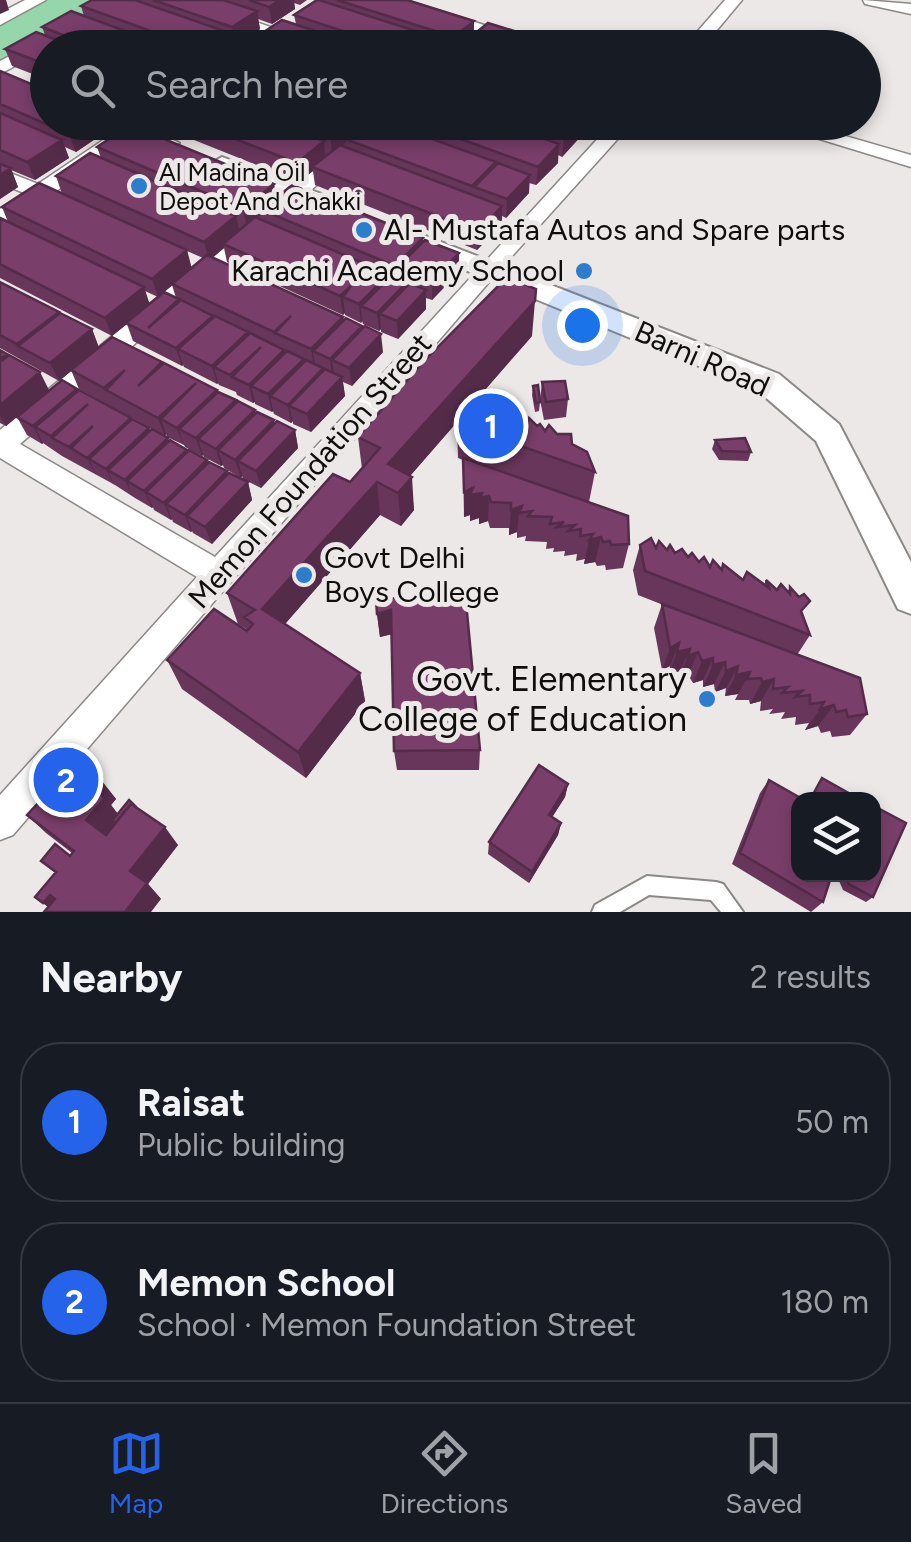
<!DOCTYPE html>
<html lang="en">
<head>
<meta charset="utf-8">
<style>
  body { margin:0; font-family:Figtree,sans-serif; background:#242831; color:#f1f3f6 }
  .controls { position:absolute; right:30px; bottom:30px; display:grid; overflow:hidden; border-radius:20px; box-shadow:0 5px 15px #0003 }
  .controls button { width:90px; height:90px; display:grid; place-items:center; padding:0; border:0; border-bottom:2px solid #363941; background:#171b24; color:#f1f3f6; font:50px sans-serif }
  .you { position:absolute; left:582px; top:325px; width:35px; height:35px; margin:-25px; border:8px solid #fff; border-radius:50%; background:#1a73e8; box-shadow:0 0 0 15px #1a73e833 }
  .badge { display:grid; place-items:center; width:65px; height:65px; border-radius:50%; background:#2563eb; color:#fff; font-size:32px; font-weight:700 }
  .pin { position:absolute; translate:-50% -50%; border:5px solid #fff; box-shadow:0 2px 10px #0006 }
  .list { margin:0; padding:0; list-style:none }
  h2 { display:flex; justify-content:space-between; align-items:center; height:130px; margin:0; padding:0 40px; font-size:42px }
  h2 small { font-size:32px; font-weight:400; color:#9ea1a6 }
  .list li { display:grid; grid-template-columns:65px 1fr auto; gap:30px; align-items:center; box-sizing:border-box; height:160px; margin:0 20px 20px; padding:0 20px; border:2px solid #363941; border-radius:40px }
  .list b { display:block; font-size:38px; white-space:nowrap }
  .list p { margin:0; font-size:32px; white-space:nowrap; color:#9ea1a6 }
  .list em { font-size:32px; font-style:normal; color:#9ea1a6 }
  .icon { flex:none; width:55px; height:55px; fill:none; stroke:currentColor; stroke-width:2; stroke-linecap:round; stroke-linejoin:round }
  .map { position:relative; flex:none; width:911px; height:912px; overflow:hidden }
  .search { position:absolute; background:#171b24; box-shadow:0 5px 15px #0003; left:30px; right:30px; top:30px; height:110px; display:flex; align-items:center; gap:25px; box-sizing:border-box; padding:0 35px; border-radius:55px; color:#9ea1a6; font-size:38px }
  .sheet { height:490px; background:#171b24 }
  nav { display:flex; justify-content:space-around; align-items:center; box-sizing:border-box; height:140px; border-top:2px solid #363941; background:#171b24; font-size:28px; color:#9ea1a6 }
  nav a { display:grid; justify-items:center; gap:5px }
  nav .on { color:#2563eb }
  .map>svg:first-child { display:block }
  .green { fill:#95d7ab }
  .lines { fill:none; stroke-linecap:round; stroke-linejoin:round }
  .service-casing { stroke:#8c8887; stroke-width:4 }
  .minor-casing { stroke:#8c8887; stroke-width:3 }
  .tertiary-casing { stroke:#8c8887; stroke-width:4 }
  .service { fill:#fff; fill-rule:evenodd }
  .minor { fill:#fff; fill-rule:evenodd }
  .tertiary { fill:#fff; fill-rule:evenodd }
  .wall { fill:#68355b; fill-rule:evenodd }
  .shaded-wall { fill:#552b4a }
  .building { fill:#793e6a; stroke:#552b4a; stroke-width:2.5 }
  .poi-dot { fill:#2c7dcc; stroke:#ece8e7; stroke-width:4 }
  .labels { text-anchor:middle; stroke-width:10; stroke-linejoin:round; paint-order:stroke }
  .far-poi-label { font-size:25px; fill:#0f0e0d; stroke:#ece8e7; text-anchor:start }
  .poi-label { font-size:30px; fill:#0f0e0d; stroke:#ece8e7; text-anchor:start }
  .street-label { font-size:30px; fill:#0f0e0d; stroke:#ece8e7 }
  .near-poi-label { font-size:35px; fill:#0f0e0d; stroke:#ece8e7; text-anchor:end }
</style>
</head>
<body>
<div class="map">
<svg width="911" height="912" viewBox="0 0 911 912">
  <rect width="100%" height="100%" fill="#ece8e7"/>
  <path class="green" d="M38,0H89L108,7L0,69V20Z"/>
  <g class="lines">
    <defs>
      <path id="service" d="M647,876L716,882L723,884L743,912H721L711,900L649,895L620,912H592L595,905Z"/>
      <path id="minor" d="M25,0H46L0,25V13Z
        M168,0H193L331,48H303Z
        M379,0H405L557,48H527Z
        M725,0H742L702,48H683Z
        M863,0L911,4V14L865,4Z
        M41,40L50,45L47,49L0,74V61Z
        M130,122H153L55,192L76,204L73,209L65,211L41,201L0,226V209L24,193L0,183V169L38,184Z
        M367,122H389L20,444L215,557L613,122H633L496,274L13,835L0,840V795L197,577L0,458V430Z
        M764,122H797L911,155V167Z"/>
      <path id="tertiary" d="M105,122H137L179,143L167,150L159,148Z
        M222,157L335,199L339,205L335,211H317L213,169L210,164Z
        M418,233L779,374L839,424L911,562V614L898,609L816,441L757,390L409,247L405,241L409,235Z"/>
    </defs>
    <use href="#service" class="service-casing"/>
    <use href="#minor" class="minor-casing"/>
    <use href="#tertiary" class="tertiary-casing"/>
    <use href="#service" class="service"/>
    <use href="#minor" class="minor"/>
    <use href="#tertiary" class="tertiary"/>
  </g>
  <path class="wall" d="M92,0H307L300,5L294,3L295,9L272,24L258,19L260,29L236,45L229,42L230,48H48V80L12,66L5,49L45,35L42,27L84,16L81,6Z
    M323,0H407L474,34L569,48H242L259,43L258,36L296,24L294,15Z
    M0,71L107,131L76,152L65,147L69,158L35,180L11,170L18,187L0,199Z
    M158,122H356L357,129L362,124L358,122H600L593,129L583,126L582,135L562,157L558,155V163L536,185L529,183V193L506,218L502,216V224L477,250L315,185L313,171L299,182L159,126Z
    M97,147L274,184L276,198L423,238V242L459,272L432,300L426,298V309L398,339L381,332V329L379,331L363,324L362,321L361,323L345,315V313L343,315L227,262L224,248L213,257L343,317L344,320L362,326L363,328L383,352L352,386L343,382L345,396L311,432L293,424V421L291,423L274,414L273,411L272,412L255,404V402L253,403L237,395L236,392L219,385L218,383L217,384L184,367L183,365L182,366L133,341L127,324L112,336L0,278V218L8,222L2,207L62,194L56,176L101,158ZM187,251L203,258L191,268ZM172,285L176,298L164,292ZM145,291L158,297L149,304Z
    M0,282L59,312L60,314L92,329L99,348L59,381L0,348Z
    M532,336L475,401L480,407L557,434L572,444L595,472L589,502L629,544L623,568L606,570L605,565L597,566L595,562L584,564L585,559L576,561L577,554L564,556L565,551L553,552L554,548L546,549L547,542L525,541L526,536L517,538V532L509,535V528H490L488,521L479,524V518L470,521V515L464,517L463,460L458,458L457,422L410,476L414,510L401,526L380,515L285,624L360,673L365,701L306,778L182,689L167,660L248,630L238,624L227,593L350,482L362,469L358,437Z
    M0,350L49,390L77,389L78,391L149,428L150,431L188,452L207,460L208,463L248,482L252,500L212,544L193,533L192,531L191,532L173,522L172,519L171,520L154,510L153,507L152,508L135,498L115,485L62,456L43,443L42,444L27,435L17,417L6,426L0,423Z
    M163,365L275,423L295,430L298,448L261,488L243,479L242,476L241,478L224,468L223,465L221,466L204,457L203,455L202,456L185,447L184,445L167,437L166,434L165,436L79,389L71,370Z
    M542,382L568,399L566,417L544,420L540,400Z
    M533,386L540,402L539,411L535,412L532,395Z
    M715,440L751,452L748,461L719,460L712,449Z
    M640,545L667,550L710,567L721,569L723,564L743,580L764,585L766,580L777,590L788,591L790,587L810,635L797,655L867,714L850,735L832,737L830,731L821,733L818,726L805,730L809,723L795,725L796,717L781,719L785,712L769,714L773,709L760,711L761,701L750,704L749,700H735L738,694L725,696L726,688L715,692L714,684L703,687V680L693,683L688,675L679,678L680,671L669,674L670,666L662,670L654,628L662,604L671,608L638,595L633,570Z
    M377,614L480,750L479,770H397L394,751L391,634L380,637Z
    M101,780L116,799L111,805L118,814L137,808L178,845L148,884L161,899L48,907L35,897L55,873L41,861L70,856L72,853L46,833L27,815L46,806L51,800L43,791Z
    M769,780L823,902L811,912L732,864L760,793Z
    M568,784L565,797L552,817L561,823L558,835L529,883L488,854L489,842Z
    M836,874H874L873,897L866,902L843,890Z"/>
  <path class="shaded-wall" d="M0,0H6L9,10L0,14Z
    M280,0H294L295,9L272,24L269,7Z
    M257,11L260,29L236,45L232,27Z
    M474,21V38L468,39V43L463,48H454V37Z
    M227,32L230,48H202Z
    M87,122H104L107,131L76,152L69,134Z
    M346,122H356L357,133L345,139L346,142L332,154L330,135Z
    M579,122H583L582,135L562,157L564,138Z
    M62,140L69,158L35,180L27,162Z
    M324,141L326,160L312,167L313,171L299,182L297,163Z
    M559,144L558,163L536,185L538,167Z
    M11,168L18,187L0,199V175Z
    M530,175L529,193L506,218L507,199Z
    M274,184L277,203L262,210V214L247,227L243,209Z
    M502,206V224L477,250L478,232Z
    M236,216L240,234L223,244L224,248L209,261L204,242Z
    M423,238L424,257L397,268L398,283L396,285L395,266Z
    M187,250L192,269L158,297L152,279Z
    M459,253V272L432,300V282Z
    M389,274L390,293L361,306L362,321L361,323L359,304Z
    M407,282L408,301L380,314L381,329L379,331L377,313Z
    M351,286L343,297L345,313L343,315L340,296Z
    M144,287L150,305L112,336L105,318Z
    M426,290V309L398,339L397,321Z
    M535,301L532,336L396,492L388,464Z
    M59,312L67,330L18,346L26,363L17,344Z
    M213,316L218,334L178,349L183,365L182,366L176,348Z
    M343,317L346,335L313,351L315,366L314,368L311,349Z
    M362,326L364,344L332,360L334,375L332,377L330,359Z
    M92,329L99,348L59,381L50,363Z
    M248,332L252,351L214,367L218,383L217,384L212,366Z
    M381,334L383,352L352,386L349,368Z
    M284,350L288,368L251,386L255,402L253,403L249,385Z
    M304,359L307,377L270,396L273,411L272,412L268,394Z
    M323,368L326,386L289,406L293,421L291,423L288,405Z
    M40,372L49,390L6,426L0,416V405Z
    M342,377L345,396L311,432L307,414Z
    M196,383L161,419L166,434L165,436L158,418Z
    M77,389L85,407L52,438L60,454L51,436L35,427L43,443L42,444L33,426Z
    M217,390L222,408L179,429L183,445L177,428Z
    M236,400L240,418L198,439L203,455L202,456L196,438Z
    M255,410L260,428L218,450L223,465L221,466L216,449Z
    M131,418L138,436L89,459L96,475L87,458Z
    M274,420L278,438L238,461L242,476L241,478L235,460Z
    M149,428L156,446L108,470L114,486L106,469Z
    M295,430L298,448L261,488L256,471Z
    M168,438L175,456L127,481L133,497L125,480Z
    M187,450L193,467L146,492L153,507L152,508L144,491Z
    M207,460L213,478L166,504L172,519L171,520L164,503Z
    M227,471L232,489L187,516L192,531L191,532L185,515Z
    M412,477L414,510L401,526L398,493Z
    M248,482L252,500L212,544L205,527Z
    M377,482L380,515L271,640L262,609Z
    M473,488L489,496L488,521L479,524V518L470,521V515L464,517V492Z
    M522,506L519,513L517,532L509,535L511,510Z
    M601,537L595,562L584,564L589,540Z
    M391,610L393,634L380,637L377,614Z
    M679,643L670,666L662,670L670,648Z
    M690,649L680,671L669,674L677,652Z
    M698,652L688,675L679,678L688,656Z
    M713,658L703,680L693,683L702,661Z
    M725,662L714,684L703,687L713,665Z
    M738,666L726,688L715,692L726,671Z
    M750,672L738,694L725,696L736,675Z
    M360,673L365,701L306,778L298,752Z
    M774,679L761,701L750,704L762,682Z
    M834,705L818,726L805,730L820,709Z
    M101,780L116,799L111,805L120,817L103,838L86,820L85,800Z
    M568,784L565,797L546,827L549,815Z
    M561,823L558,835L529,883L532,872Z
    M165,827L178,845L148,884L161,899L151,912H125L130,871Z
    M50,895L68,910L55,912L43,903Z"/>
  <path class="building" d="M92,0H135L227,32L202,48H198L81,6Z
    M153,0H223L257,11L232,27Z
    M249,0H280L269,7Z
    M317,0H319L450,42L443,48H394L294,15Z
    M337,0H407L474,21L454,37Z
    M71,11L171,48H97L42,27Z
    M282,20L367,48H291L258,36Z
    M488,23L569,48H494L468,39Z
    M36,32L78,48H48V65L5,49Z
    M252,41L272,48H242Z
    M0,71L48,91V122H87L69,134L0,104Z
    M0,113L62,140L27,162L0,150Z
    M192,122H275L324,141L297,163Z
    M296,122H346L330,135Z
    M365,122H385L496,162L472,186L345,139Z
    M414,122H496L559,144L538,167Z
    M517,122H579L564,138Z
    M130,125L274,184L243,209L97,147Z
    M340,145L502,206L478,232L312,167Z
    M90,153L236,216L204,242L56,176Z
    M498,163L530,175L507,199L474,187Z
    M0,164L11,168L0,175Z
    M39,183L187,250L152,279L2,207Z
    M292,185L423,238L395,266L262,210Z
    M255,217L389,274L359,304L343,297L351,286L340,296L223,244Z
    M0,218L144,287L105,318L0,264Z
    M425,240L459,253L432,282L397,268Z
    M207,255L343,317L311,349L275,333L291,316L274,332L172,284Z
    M391,276L407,282L377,313L361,306Z
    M507,277L536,289L535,301L388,464L412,477L398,493L377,482L262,609L360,673L298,752L167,660L214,609L247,631L253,624L244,617L255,610L227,593L333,474L350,482L380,448L358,437L425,360Z
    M0,282L59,312L17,344L0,335Z
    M410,283L426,290L397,321L380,314Z
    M164,292L179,299L148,328L181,300L213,316L176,348L126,323Z
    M60,313L92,329L50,363L18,346Z
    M215,316L248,332L212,366L178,349Z
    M346,318L362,326L330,359L313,351Z
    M365,326L381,334L349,368L332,360Z
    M250,333L284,350L249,385L232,377L261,347L230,375L214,367Z
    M112,337L162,362L138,386L164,363L217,390L177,428L161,419L196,383L158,418L106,390L125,370L104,388L71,370Z
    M0,350L7,354L0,359Z
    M287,351L304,359L268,394L251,386Z
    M9,355L40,372L0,405V362Z
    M306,360L323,368L288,405L270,396Z
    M325,369L342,377L307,414L289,406Z
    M62,380L77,389L33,426L17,417Z
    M565,381L568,399L546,402L542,382Z
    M538,385L540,402L536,403L533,386Z
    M79,390L131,418L87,458L71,448L93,426L69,447L52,438L88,404L51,436L35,427Z
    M218,392L236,400L196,438L179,429Z
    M468,398L471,406L475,400L480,407L484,403L487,409L494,407L499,413L503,410L507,417L513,413L517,421L520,415L527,424L529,418L537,426L540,424L545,431L549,425L557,434H571L572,444L587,452L595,472L458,424L457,405Z
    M238,401L255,410L216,449L198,439Z
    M257,412L274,420L235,460L218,450Z
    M132,419L149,428L106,469L89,459Z
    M277,421L295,430L256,471L238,461Z
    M152,429L168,438L125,480L108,470Z
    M745,438L751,452L722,451L715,440Z
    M170,440L187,450L144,491L127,481Z
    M189,450L207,460L164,503L146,492Z
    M463,458L628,516L629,544L611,545L610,541L603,542L601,537L589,540L593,534L580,536L581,529L568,531L575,525L557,527L564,522L550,524L552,517L528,516L532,511L519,513L522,506L511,510V503L491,502L489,496L480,498L482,493L470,495L473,488L464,492Z
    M209,462L227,471L185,515L166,504Z
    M229,473L248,482L205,527L187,516Z
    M651,538L656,548L659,541L667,550L670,545L675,553L682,549L688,557L692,553L699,562L704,557L710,567L713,560L722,570L723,564L743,580L747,572L769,588L766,580L777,590L781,584L790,594V587L799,597L804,594L810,601L801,611L810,635L645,571L640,545Z
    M465,591L480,750L394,751L391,610L377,614L376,600Z
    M662,604L860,678L867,714L848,717L846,710L836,712L834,705L820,709L824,702L810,704V695L795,697L802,691L782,693L788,687L773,689L774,679L762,682L761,678L747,679L750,672L736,675L738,666L726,671L725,662L713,665V658L702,661L698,652L688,656L690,649L677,652L679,643L670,648Z
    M72,760L101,780L85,800L90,804L99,793L105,798L86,820L106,835L131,804L165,827L130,871L147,883L125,912H44L55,899L50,895L43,903L35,897L56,872L41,861L55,844L70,856L74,851L27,815L40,801L46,806L53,798L43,791Z
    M539,765L568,784L549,815L561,823L532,872L489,842Z
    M822,778L861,800H810Z
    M769,780L804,800H798V874H832L823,902L740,853Z
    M129,800L137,808L131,804L115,823L112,821Z
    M874,806L906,823L873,897L849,884L844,874H874Z"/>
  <g class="poi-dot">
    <circle cx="139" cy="186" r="10"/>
    <circle cx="364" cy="230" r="10"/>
    <circle cx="584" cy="271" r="10"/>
    <circle cx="304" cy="575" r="10"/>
    <circle cx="707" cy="699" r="10"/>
  </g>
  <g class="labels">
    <g class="far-poi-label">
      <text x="159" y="181">Al Madina Oil<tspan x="159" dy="29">Depot And Chakki</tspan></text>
    </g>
    <g class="poi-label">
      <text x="384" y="240">Al- Mustafa Autos and Spare parts</text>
      <text x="564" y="281" text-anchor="end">Karachi Academy School</text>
      <text x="324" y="568">Govt Delhi<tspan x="324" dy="34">Boys College</tspan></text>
    </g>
    <g class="street-label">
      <text transform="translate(702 359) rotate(24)" y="10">Barni Road</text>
      <text transform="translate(310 471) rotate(-49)" y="10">Memon Foundation Street</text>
    </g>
    <g class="near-poi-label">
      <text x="687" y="691">Govt. Elementary<tspan x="687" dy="40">College of Education</tspan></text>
    </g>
  </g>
</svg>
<div class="controls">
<button><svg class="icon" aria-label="layers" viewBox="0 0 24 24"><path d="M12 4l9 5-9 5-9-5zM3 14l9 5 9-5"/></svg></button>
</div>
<div class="you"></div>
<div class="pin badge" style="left:491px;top:426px">1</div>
<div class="pin badge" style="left:66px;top:780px">2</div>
<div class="search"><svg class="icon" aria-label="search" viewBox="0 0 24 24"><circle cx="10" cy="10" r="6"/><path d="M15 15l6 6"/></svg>Search here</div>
</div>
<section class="sheet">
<h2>Nearby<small>2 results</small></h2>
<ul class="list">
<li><span class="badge">1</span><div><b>Raisat</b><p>Public building</p></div><em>50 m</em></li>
<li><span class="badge">2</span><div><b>Memon School</b><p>School · Memon Foundation Street</p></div><em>180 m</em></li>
</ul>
</section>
<nav>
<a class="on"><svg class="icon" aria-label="map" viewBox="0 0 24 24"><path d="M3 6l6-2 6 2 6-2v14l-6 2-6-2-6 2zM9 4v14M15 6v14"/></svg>Map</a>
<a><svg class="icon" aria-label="directions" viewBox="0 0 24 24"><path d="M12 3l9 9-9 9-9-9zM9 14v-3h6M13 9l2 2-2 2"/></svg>Directions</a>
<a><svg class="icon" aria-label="saved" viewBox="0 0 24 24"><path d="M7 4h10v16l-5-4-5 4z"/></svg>Saved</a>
</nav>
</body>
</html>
